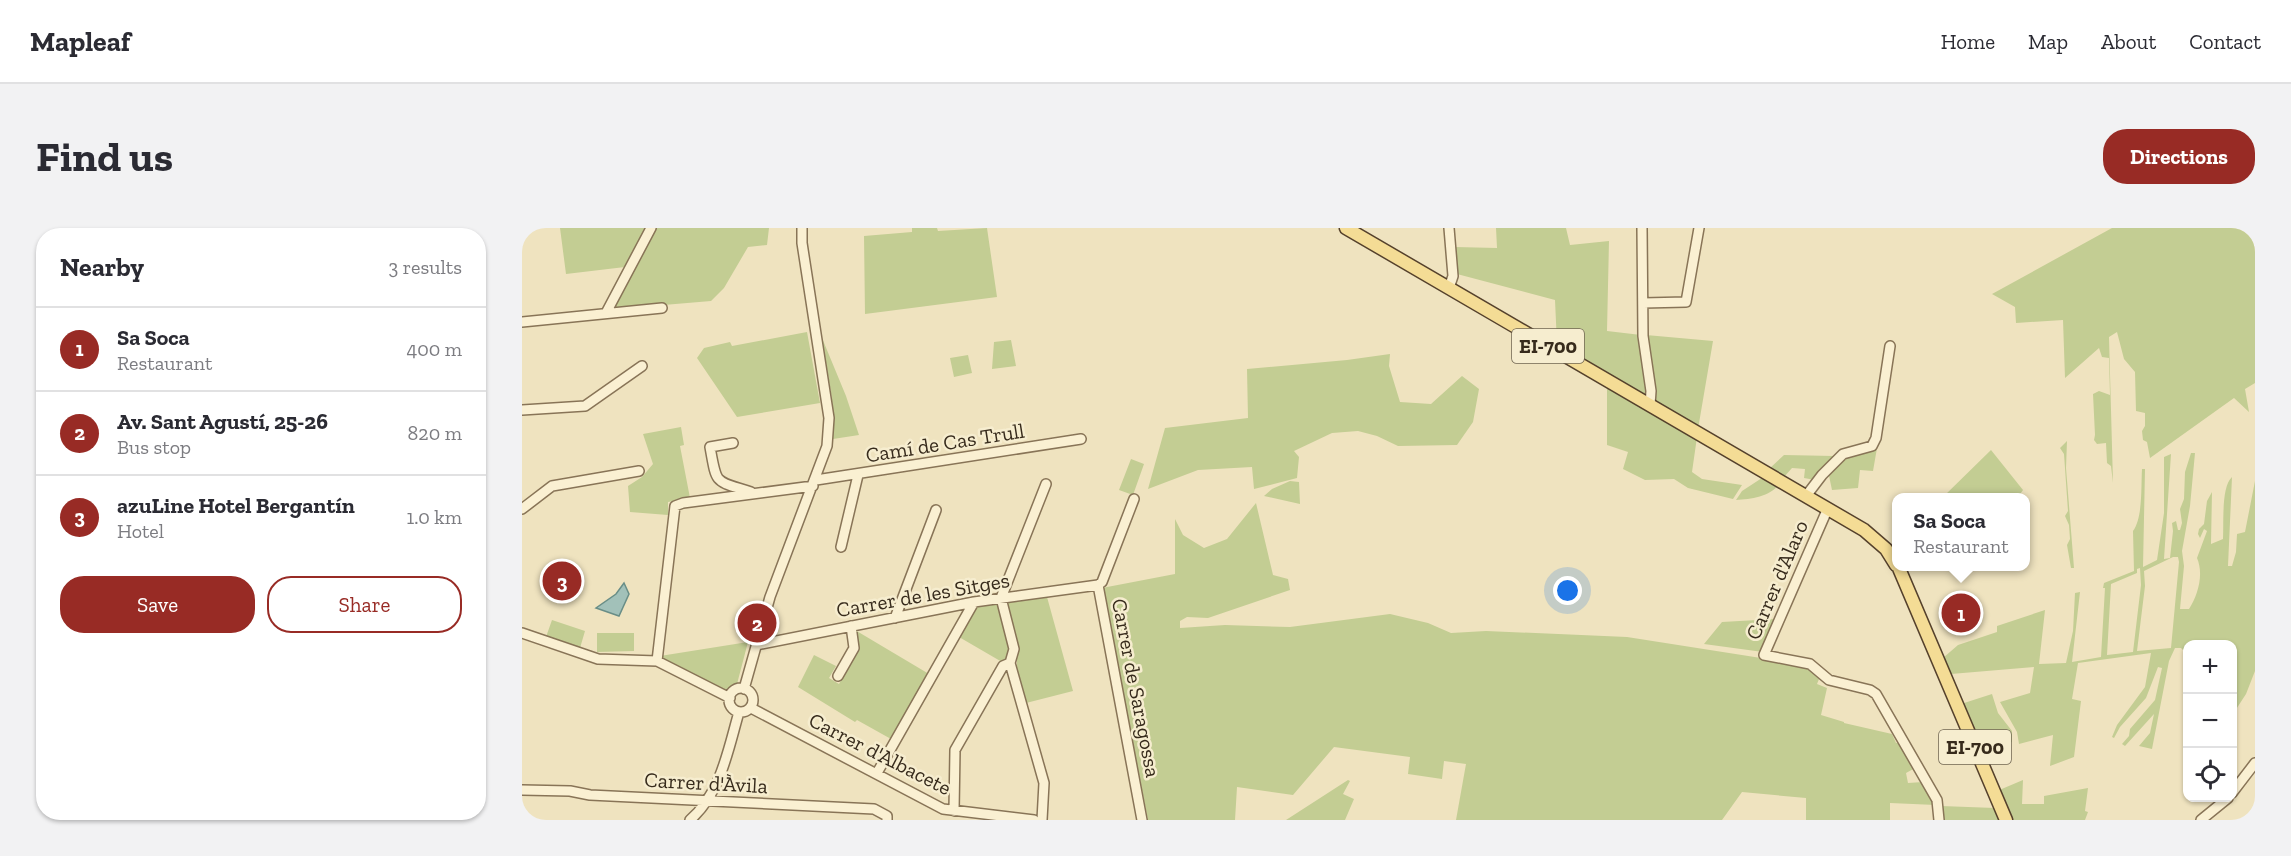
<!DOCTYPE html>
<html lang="en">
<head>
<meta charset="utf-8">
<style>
  body { margin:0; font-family:"Zilla Slab",serif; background:#f2f2f3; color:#2b2b33 }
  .controls { position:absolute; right:18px; bottom:18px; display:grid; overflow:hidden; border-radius:12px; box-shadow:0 2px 4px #0004 }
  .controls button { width:54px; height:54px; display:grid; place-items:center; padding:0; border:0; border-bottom:2px solid #e1e1e2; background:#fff; color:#2b2b33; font:30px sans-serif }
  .you { position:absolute; left:1046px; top:363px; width:21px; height:21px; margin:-15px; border:4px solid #fff; border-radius:50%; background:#1a73e8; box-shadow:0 0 0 9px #1a73e833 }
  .badge { display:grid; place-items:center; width:39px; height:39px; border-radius:50%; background:#982b25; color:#fff; font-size:20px; font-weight:700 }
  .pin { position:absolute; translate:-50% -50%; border:3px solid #fff; box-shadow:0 2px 6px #0006 }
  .popup { position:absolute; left:1370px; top:265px; width:138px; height:78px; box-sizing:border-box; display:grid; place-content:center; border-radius:12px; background:#fff; filter:drop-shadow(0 2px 4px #0005); font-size:20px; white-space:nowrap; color:#7c7c81 }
  .popup b { font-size:22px; color:#2b2b33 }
  .popup::after { content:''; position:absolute; left:50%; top:100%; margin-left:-12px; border:12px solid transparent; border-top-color:#fff }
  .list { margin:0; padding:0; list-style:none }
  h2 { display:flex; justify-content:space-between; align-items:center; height:78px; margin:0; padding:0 24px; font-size:26px }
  h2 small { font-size:20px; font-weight:400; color:#7c7c81 }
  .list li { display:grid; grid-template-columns:39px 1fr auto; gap:18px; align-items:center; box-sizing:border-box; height:84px; padding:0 24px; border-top:2px solid #e1e1e2 }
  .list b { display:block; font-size:22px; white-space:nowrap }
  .list p { margin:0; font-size:20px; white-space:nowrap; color:#7c7c81 }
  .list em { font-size:20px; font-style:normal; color:#7c7c81 }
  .actions { display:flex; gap:12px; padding:18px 24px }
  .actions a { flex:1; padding:14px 0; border:2px solid #982b25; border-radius:24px; text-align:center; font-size:21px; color:#982b25 }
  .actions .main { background:#982b25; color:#fff }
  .icon { flex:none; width:33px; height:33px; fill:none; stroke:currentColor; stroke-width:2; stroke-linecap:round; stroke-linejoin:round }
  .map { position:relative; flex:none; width:1733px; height:592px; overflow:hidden; border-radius:24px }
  header { display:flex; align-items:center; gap:36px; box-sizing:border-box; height:84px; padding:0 30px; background:#fff; border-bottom:2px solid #e1e1e2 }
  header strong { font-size:28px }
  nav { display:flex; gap:33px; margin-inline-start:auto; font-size:21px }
  .intro { display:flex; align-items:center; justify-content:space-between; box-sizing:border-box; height:144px; padding:0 36px }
  h1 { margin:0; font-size:42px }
  .button { padding:15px 27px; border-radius:24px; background:#982b25; color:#fff; font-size:21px; font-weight:700 }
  main { display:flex; gap:36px; padding:0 36px }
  aside { flex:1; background:#fff; border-radius:24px; box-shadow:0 2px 4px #0004 }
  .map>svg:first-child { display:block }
  .green { fill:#c3cd93; fill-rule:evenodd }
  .water { fill:#a2c1b9; stroke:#698e87; stroke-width:1.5 }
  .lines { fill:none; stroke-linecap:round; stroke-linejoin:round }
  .minor-casing { stroke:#887457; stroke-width:12 }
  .major-casing { stroke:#55412c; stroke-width:15 }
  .minor { stroke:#faf0d2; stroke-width:9 }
  .major { stroke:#f4dc95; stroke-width:12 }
  .labels { text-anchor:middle; stroke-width:5; stroke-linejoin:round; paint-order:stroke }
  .shield { fill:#f6edcf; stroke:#706552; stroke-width:1.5 }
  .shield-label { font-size:20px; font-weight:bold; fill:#372b1c }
  .street-label { font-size:21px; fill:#372b1c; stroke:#f6edcf }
</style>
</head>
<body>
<header>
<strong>Mapleaf</strong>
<nav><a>Home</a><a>Map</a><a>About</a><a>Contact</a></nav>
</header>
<div class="intro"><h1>Find us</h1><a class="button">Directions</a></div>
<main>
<aside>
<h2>Nearby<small>3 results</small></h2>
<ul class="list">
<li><span class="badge">1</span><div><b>Sa Soca</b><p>Restaurant</p></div><em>400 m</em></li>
<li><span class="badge">2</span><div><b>Av. Sant Agustí, 25-26</b><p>Bus stop</p></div><em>820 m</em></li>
<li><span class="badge">3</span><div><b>azuLine Hotel Bergantín</b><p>Hotel</p></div><em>1.0 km</em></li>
</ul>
<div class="actions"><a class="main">Save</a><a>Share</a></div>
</aside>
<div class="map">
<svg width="1733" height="592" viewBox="0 0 1733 592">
  <rect width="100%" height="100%" fill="#efe3bf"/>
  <path class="green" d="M38,0H123L103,39L44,46Z
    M131,0H247L245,17L226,19L202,60L189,73L94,81L90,79Z
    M390,0H415L416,3L465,0L475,69L343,86L342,8L390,4Z
    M974,0H1044L1048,17L1087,13L1085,103L1119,107L1125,169L1035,116L1033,72L935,46L933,19L975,20Z
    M1590,0H1733V155L1723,161L1727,184L1712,170L1628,230L1625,214L1621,212L1620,203L1623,198V185L1614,183L1613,144L1602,131L1595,104L1587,109L1591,255L1589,238L1585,235L1584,215L1575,216L1572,212L1573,207L1571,166L1577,163L1588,167L1587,130L1580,129L1577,120L1543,150L1541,92L1494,95L1493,79L1470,66Z
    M285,104L298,175L215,189L175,130L182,120L208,114L210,118Z
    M1124,107L1191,113L1176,201L1133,176Z
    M300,110L324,168L337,207L311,211L310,171Z
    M489,112L494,138L470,141L472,114Z
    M868,126L867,138L878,174L909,176L940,148L957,161L951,194L935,217L876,218L855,208L836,203L810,205L772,223L777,229L775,250L732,261L730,239L676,242L626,261L643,200L726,190L725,141L825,132Z
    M446,127L450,145L432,149L428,130Z
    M1085,158L1175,209L1170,244L1180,251L1220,257L1211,271L1166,260L1152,251L1123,252L1101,241L1106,224L1085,217Z
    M159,199L162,217L158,218L168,270L146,274V287L108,284L106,258L120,249L131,236L121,206Z
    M1545,213L1544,240L1552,340H1549L1545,317L1548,311L1547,297L1543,288L1546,283L1542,226L1538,220Z
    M1355,220L1351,243L1338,242L1336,260L1310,262L1306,243L1318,229Z
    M1469,222L1501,262L1496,269H1421Z
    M1669,225H1673L1668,278L1660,323L1662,338L1658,381H1667C1676,367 1682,346 1675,330L1685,303L1682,301L1678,310L1676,306L1677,301L1682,296L1685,273L1690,264L1689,316L1701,311C1702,294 1699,259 1710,249L1706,338H1710L1714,324L1715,306L1723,304L1733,253V443L1724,466L1711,486L1710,416H1666L1665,426L1659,420H1653L1647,433L1630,521L1617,518L1628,505L1632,486L1603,518L1600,516L1607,508L1608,501L1633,472L1640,440L1636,439L1624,470L1598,499L1592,510L1590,509L1595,497L1623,459L1629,425L1556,435L1550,471L1559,473L1552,529L1528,538L1531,507L1497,516L1495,504L1478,474L1508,465L1512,439L1429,446L1421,430L1436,417L1475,404V398L1523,382L1517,436L1544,435L1551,403L1553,365L1558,364L1550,434L1579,429L1583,360H1581L1582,355L1612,343L1611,303C1621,290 1619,257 1620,241H1623L1621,339L1635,332L1642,285V229L1649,226L1642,331L1648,330L1651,303L1650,295L1654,293L1656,302H1658L1660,295L1658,281L1662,271L1663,244ZM1651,329H1656L1657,334L1649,420L1615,423L1623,358L1622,343ZM1618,340L1619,357L1611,424L1585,427L1589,356L1615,345V341Z
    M1262,227L1312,228L1293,252L1282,250L1283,241L1270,240L1262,249L1247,241Z
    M609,231L622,236L611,267L597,262Z
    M1243,248L1257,256C1248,269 1229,271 1214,272L1220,263Z
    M768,253L777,254L778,276L742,268L750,261Z
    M734,275L751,347L766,351L768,362L686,390L665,389L658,393V400L703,397L768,399L868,386L906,395L929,405L964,403L1105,409L1284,437L1297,451L1295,456L1305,460L1299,487L1322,494V495L1370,506L1374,515L1379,514L1395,539L1384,545L1386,555L1401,554L1414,577L1368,575V592H1284V570L1220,564L1200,592H934L944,536L922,533L920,551L886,546L888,529L812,519L771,567L715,559L713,592H626L580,360L653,346V291L661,307L682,320L705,311Z
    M525,369L551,463L504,475L495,446V416L485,375Z
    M477,376L489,422L488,429L480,434L437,409L455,379Z
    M1253,391L1241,424L1182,416L1200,394Z
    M30,392L63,403L58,420L24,409Z
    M333,402L407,446L369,511L335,492L333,494L276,459L292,427L314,438L307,450L317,456L334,426Z
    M75,405H112V423L75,424Z
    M226,414L215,456L201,463L139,431L138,428Z
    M1470,466L1476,485L1490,503V514L1460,526L1439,476Z
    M826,552L828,553L821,566L832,571L823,592H764Z
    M1501,552L1500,576H1522V568L1566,560L1563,583L1566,584L1563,592H1488L1475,563Z
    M1419,578L1473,580L1478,592H1420Z"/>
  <path class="water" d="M102,355L107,366L97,388L74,380L94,366Z"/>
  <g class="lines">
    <defs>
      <path id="minor" d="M927,0L931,48L927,60
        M1120,0L1121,108L1129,163L1128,177
        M1121,75L1164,74L1177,0
        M84,85L129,0
        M0,94L140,80
        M0,182L63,178L120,138
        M211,215L188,219C195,258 192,252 229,264
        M294,252L559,211
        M1284,268L1300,247L1321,226L1350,218L1354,210L1368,118
        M612,271L580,354L576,357L620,592
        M1306,280L1242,427L1288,436L1307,452L1348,462L1354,466L1415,572L1417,592
        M0,281L30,258L117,243
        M319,319L336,247
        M373,390L414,282
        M0,405L76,431L135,433L208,470
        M234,417L452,374L576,357
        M135,433L153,278L161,275L291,258
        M488,435L492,421L479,370L524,256
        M316,448L332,420L329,398
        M207 472a12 12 0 1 1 24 0a12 12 0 1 1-24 0Z
        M222,461L248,369L305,218L307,190L280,15V0
        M229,480L421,581L512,592
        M355,545L452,374
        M0,562L48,563L68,567L352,581L365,588V592
        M1710,565L1733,535
        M432,583L433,522L481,438L488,435L522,555L520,592
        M168,592C199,565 206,522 217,484
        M1679,592L1706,570"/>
      <path id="major" d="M824,0L1342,302L1364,321L1374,337
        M1376,338L1484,592"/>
    </defs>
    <use href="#minor" class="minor-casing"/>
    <use href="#major" class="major-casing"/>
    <use href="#minor" class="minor"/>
    <use href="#major" class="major"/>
  </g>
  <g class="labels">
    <g class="shield">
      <rect x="990" y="101" width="72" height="34" rx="4.5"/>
      <rect x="1417" y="502" width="72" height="34" rx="4.5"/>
    </g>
    <g class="shield-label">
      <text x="1026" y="125">EI-700</text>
      <text x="1453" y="526">EI-700</text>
    </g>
    <g class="street-label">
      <text transform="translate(423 215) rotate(-9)" y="7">Camí de Cas Trull</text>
      <text transform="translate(1255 352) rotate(-67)" y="7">Carrer d'Alaro</text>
      <text transform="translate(401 367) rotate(-10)" y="7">Carrer de les Sitges</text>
      <text transform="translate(614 460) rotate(79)" y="7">Carrer de Saragossa</text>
      <text transform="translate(358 526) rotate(27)" y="7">Carrer d'Albacete</text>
      <text transform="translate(184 555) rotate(3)" y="7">Carrer d'Àvila</text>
    </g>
  </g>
</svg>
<div class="controls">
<button>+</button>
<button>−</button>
<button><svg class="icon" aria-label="locate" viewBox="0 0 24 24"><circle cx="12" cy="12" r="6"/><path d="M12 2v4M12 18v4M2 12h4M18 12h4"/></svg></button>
</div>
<div class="you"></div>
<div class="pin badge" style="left:1439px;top:385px">1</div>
<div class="popup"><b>Sa Soca</b>Restaurant</div>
<div class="pin badge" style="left:235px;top:395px">2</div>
<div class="pin badge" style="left:40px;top:353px">3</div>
</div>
</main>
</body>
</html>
